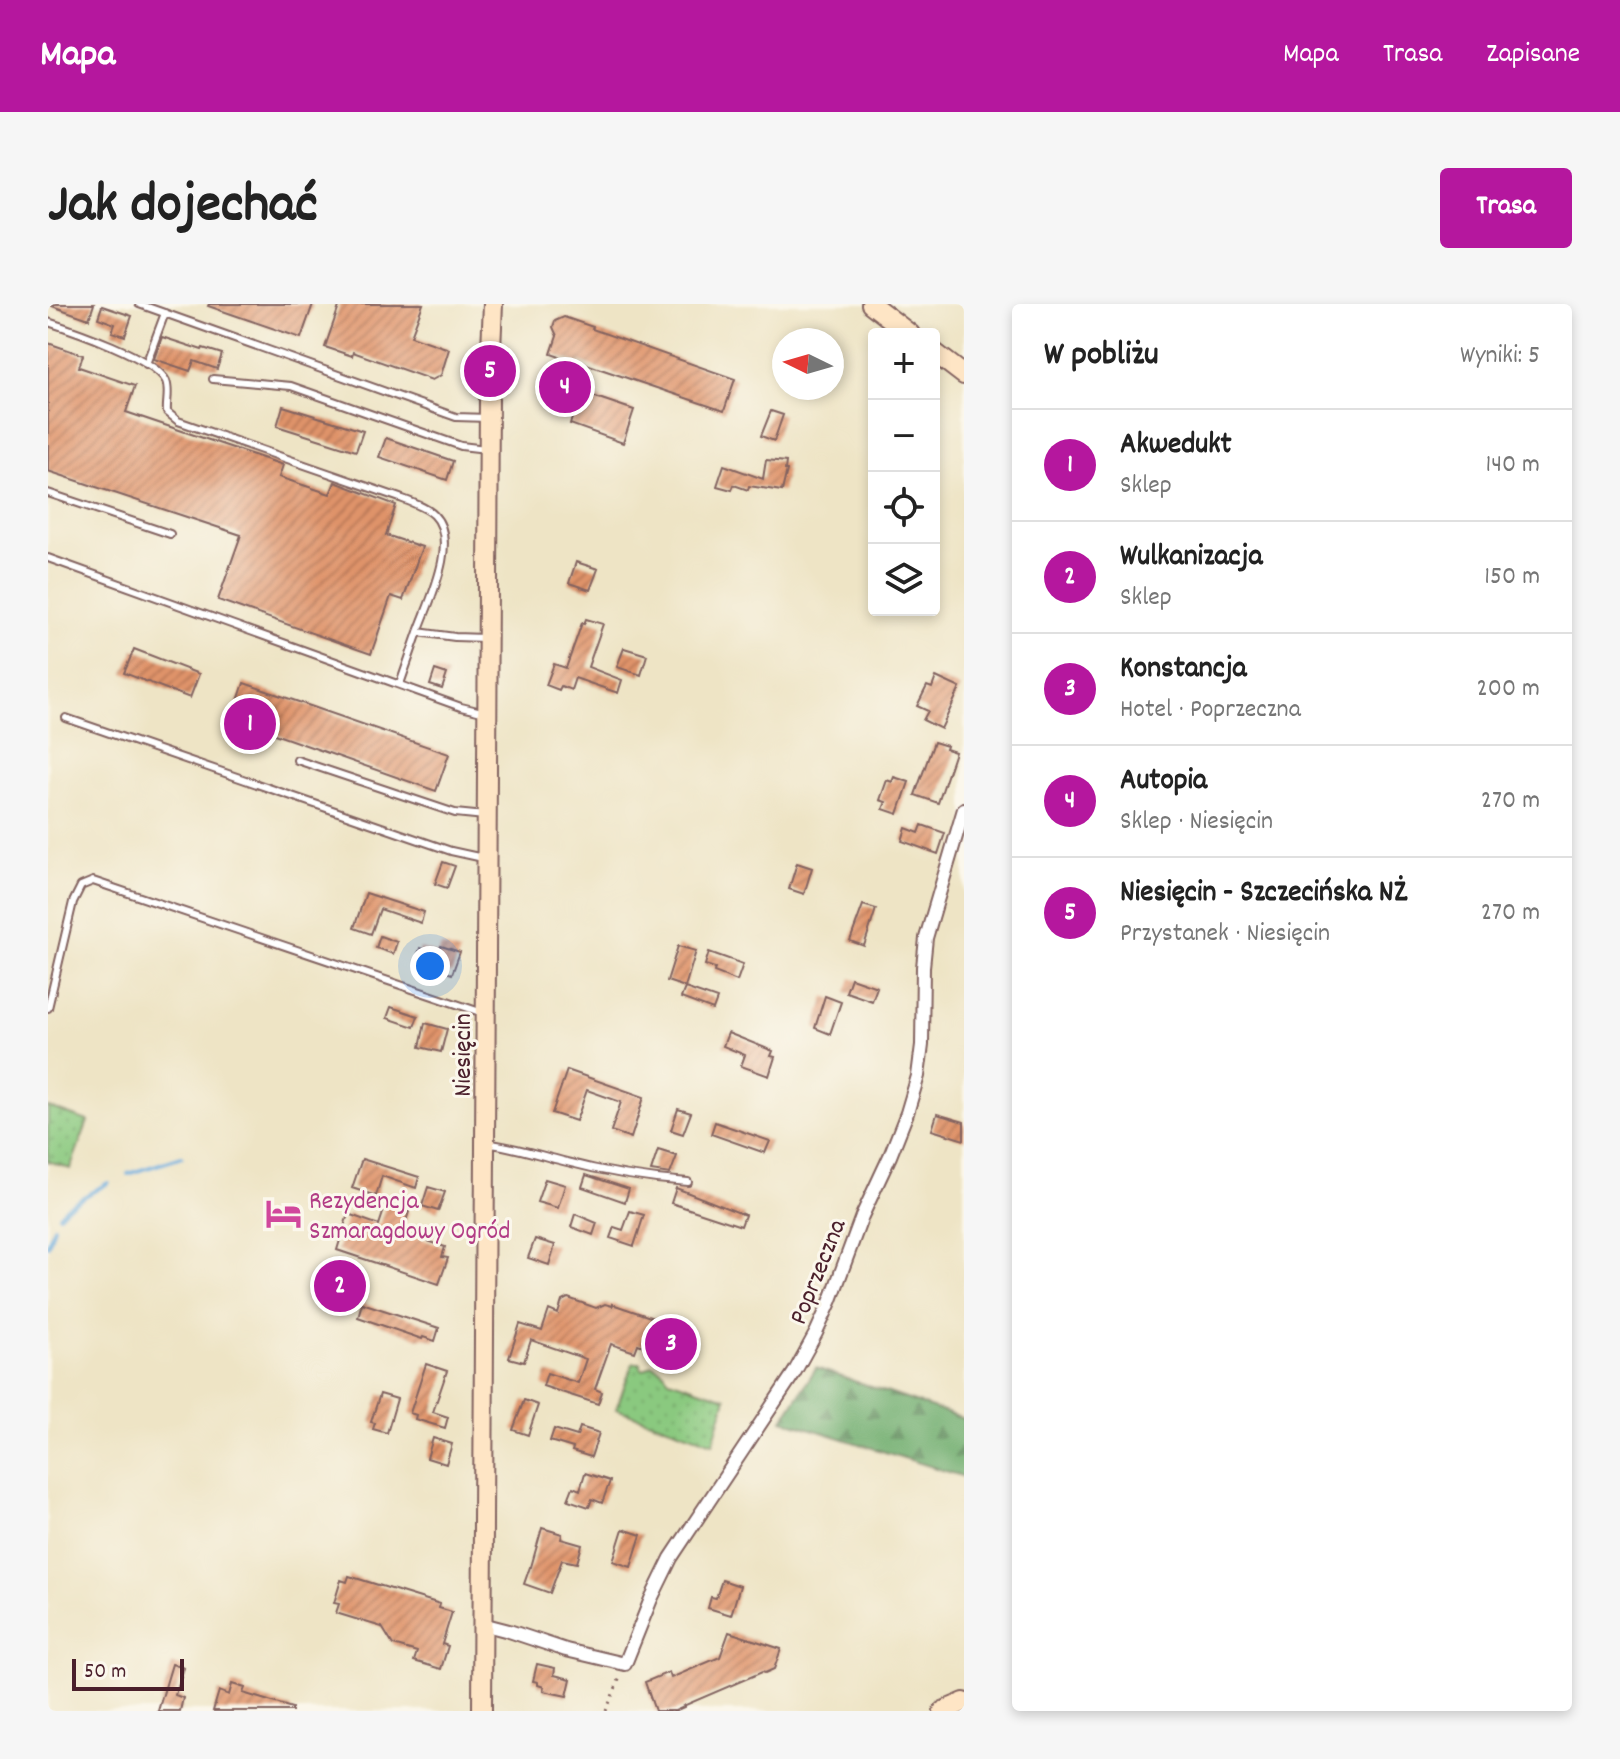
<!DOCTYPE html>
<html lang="pl">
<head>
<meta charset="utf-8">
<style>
  body { margin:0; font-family:Dekko,sans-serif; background:#f6f6f6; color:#222 }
  .controls { position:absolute; right:24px; top:24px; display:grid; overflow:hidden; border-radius:8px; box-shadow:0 4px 12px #0003 }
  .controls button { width:72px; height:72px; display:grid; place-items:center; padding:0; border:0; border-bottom:2px solid #e0e0e0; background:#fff; color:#222; font:40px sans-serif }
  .compass { position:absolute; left:724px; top:24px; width:72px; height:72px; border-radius:50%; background:#fff; box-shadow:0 4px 12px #0003; rotate:275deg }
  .scale { position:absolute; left:24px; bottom:20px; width:112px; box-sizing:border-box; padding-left:8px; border:4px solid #4a1f2b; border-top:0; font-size:22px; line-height:28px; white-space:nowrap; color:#4a1f2b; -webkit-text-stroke:6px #fbf7ec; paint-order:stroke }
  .you { position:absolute; left:382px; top:662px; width:28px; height:28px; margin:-20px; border:6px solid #fff; border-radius:50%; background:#1a73e8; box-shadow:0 0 0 12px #1a73e833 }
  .badge { display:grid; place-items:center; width:52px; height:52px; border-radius:50%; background:#b5179e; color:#fff; font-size:26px; font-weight:700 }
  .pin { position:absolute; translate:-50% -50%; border:4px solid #fff; box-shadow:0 2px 8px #0006 }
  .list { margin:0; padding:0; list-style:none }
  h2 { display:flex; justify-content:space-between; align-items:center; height:104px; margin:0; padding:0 32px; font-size:34px }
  h2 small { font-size:26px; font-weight:400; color:#767676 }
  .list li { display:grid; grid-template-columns:52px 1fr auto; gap:24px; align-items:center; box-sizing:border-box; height:112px; padding:0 32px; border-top:2px solid #e0e0e0 }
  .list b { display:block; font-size:30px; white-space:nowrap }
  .list p { margin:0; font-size:26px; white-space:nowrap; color:#767676 }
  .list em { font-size:26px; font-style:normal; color:#767676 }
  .icon { flex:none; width:44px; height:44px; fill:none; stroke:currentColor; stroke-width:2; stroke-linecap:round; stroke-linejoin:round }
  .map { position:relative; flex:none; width:916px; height:1407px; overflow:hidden; border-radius:8px }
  header { display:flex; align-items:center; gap:48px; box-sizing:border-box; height:112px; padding:0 40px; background:#b5179e; color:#fff }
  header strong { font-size:38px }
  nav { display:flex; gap:44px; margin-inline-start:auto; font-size:28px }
  .intro { display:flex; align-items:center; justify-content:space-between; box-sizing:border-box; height:192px; padding:0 48px }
  h1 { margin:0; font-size:56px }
  .button { padding:20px 36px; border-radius:8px; background:#b5179e; color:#fff; font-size:28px; font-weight:700 }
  main { display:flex; gap:48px; padding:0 48px }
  aside { flex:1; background:#fff; border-radius:8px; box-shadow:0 4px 12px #0003 }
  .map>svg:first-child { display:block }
  .grass { fill:url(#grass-dots); stroke:#6a7455; stroke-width:2 }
  .forest { fill:url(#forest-firs); stroke:#5c664c; stroke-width:2 }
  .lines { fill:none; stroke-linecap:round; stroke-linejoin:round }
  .stream { stroke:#68aadc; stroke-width:4 }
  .building { fill:url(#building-hatch) }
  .lane-casing { stroke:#836461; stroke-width:10 }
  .street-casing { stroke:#836461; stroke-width:16 }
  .secondary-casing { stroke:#836461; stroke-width:22 }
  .path { stroke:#836461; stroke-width:3; stroke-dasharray:2 6; stroke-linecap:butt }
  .lane { stroke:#fff; stroke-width:6 }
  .street { stroke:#fff; stroke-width:12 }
  .secondary { stroke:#fee5c5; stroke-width:18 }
  .labels { text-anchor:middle; stroke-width:6; stroke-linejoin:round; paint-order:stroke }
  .street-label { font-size:26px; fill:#4a1f2b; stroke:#fbf7ec }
  .hotel-label { font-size:26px; fill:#b23c85; stroke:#fbf7ec; text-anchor:start }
</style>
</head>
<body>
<header>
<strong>Mapa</strong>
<nav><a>Mapa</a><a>Trasa</a><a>Zapisane</a></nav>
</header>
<div class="intro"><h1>Jak dojechać</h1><a class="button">Trasa</a></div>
<main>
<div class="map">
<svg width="916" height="1407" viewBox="0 0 916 1407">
  <defs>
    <pattern id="grass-dots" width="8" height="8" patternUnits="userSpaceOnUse" patternTransform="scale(2)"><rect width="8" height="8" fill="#8ac97f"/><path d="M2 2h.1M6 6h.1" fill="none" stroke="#79ac6e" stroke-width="1.8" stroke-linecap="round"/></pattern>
    <pattern id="forest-firs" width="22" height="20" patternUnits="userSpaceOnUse" patternTransform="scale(2)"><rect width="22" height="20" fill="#6fad6e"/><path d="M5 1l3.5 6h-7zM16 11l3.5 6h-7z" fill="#5d8c5b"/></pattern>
    <pattern id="building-hatch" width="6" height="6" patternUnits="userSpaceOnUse" patternTransform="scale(2)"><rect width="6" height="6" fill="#df9369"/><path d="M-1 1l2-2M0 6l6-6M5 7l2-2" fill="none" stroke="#b77757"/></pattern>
  </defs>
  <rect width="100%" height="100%" fill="#fbf7ec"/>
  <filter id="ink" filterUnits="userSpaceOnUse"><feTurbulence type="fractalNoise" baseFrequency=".0125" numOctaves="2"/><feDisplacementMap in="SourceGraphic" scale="16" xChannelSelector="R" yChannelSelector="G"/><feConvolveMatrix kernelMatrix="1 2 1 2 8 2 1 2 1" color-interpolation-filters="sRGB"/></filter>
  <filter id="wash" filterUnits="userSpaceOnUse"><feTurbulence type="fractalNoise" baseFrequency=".006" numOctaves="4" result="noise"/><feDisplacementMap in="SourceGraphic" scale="32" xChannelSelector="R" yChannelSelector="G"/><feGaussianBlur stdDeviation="1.8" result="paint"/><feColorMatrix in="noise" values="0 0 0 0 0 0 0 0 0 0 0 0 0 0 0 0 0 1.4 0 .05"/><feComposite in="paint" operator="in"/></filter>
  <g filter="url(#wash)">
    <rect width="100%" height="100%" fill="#eee4c5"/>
    <path class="grass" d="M0,803L40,817L22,865L0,857Z
      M585,1059H592L593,1065L596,1066L604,1061L614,1066L621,1075L678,1094L665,1139L568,1105Z"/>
    <path class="forest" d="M768,1064L916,1115V1173L735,1116Z"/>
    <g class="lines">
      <path class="stream" d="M80,870L134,853
        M11,911L20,902L60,879
        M0,941L6,923"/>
    </g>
    <g id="blocks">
      <path class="building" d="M4,0H46L41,15L4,2Z
        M161,0H265L253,34L160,2Z
        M292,0H375L363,32L401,45L393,71L384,76L305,48L304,52L277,43Z
        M54,2L84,12L77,32L64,28L67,20L50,14Z
        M516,13L545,23L544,25L687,75L676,107L532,58V60L503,50L509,32L505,23L507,17Z
        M114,33L154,46L155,44L174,50L169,65L146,57L142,67L106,55Z
        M0,39L35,51L31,63L87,82L78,108L235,161L231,173L282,190L287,178L348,201L338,231L374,243L355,296L343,292L323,350L170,296L193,231L0,167Z
        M533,88L586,106L575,139L522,120Z
        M235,102L315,127L308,147L229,122Z
        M723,107L735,111L726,137L713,132Z
        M338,134L405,157L399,176L331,153Z
        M718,156L738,158L737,166H739L734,187L701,182L700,186L686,181L684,186L669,182L676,161L715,175Z
        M528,258L550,265L542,286L521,279Z
        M538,315L555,320L540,363L574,376L570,389L527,374L523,386L513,382L511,386L498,381L506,360L518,364L534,319L536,320Z
        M576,344L599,351L593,371L569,363Z
        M86,345L151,370L142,394L76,369Z
        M387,366L399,370L394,385L382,381Z
        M888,373L912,384L893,425L875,416L880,407L869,402L879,382L884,384Z
        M196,379L401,450L388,487L184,415Z
        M886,438L899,442L898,445L907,448L890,499L867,491Z
        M846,473L861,478L850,510L835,505L838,498L832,496L839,476L844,478Z
        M874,521L897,529L890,550L854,537L858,524L871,529Z
        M395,558L407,562L399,584L387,580Z
        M749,559L764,564L756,590L741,585Z
        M318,589L376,608L373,619L332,605L323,630L306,624Z
        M815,601L828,605L816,642L802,637Z
        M332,632L349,638L345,650L328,644Z
        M393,642L412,648L404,670L367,658L372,644L390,650Z
        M630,642L648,647L637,683L619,677Z
        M661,648L695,660L689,677L666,668L667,664L657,661Z
        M803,674L829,683L824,697L798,688Z
        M637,684L669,695L665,706L633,694Z
        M777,692L793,698L782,730L767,724Z
        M343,703L370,712L366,723L339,714Z
        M377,719L399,725L393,748L372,743Z
        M680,729L725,747L723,752L727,753L721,772L693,762L697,751L675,742Z
        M519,766L596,793L583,834L563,827L573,798L539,786L528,817L504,809Z
        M630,805L643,809L635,830L623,826Z
        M889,810L916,818V836L884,826Z
        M667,818L722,837L717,849L663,830Z
        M610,846L629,852L622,870L603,867Z
        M314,855L371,873L368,884L334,872L328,892L304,884Z
        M538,871L581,885L577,898L534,883Z
        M497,875L517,881L510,904L489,898Z
        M380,883L397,888L390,907L374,902Z
        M628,884L697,911L693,922L623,899Z
        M338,900L361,908L354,928L397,943L394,953L400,954L391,980L289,946L300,910L331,921Z
        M582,907L596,911L586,942L562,934L566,923L575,926Z
        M527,910L549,919L545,931L523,923Z
        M487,935L507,941L501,961L480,954Z
        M520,994L548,1004L557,1000L564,1002V1000L626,1021L616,1049L590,1040L587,1048L563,1040L547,1085L554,1088L550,1100L495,1082L499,1069L530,1079L538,1055L483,1036L476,1058L461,1054L472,1020L494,1027L501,1006L510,1010L514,997Z
        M314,999L391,1024L387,1037L375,1033L374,1035L310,1013Z
        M378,1060L399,1067L385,1108L400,1113L397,1124L367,1115L368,1111L362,1109Z
        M332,1090L349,1095L339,1129L325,1125L327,1119L323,1118Z
        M476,1096L490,1101L480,1131L465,1126Z
        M532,1123L551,1129L543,1153L524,1147L525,1144L502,1137L506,1125L529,1132Z
        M385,1134L404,1140L398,1160L379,1154Z
        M537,1169L562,1177L554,1199L544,1195L541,1203L520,1196L525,1183L532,1186Z
        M494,1224L514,1230L513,1235L534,1241L529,1259L514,1256L502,1289L476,1280L482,1263H483Z
        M575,1225L593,1231L583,1263L565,1257Z
        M301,1272L392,1300L391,1304L404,1308L394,1340L400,1342L393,1365L366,1357L369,1348L345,1341L334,1323L288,1309L291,1300L286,1299L293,1276L299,1278Z
        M674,1276L692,1282L683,1311L660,1304L663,1293L668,1294Z
        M681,1328L733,1345L726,1365L717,1369L714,1368L635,1402L636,1403L627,1407H607L597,1378L621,1368L623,1374L672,1353Z
        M124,1360L136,1364L127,1391L135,1394L132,1407H110Z
        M489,1360L507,1364L506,1371L523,1375L519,1392L495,1387L496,1383L490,1381V1378L485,1377Z
        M184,1380L197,1384L195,1389L244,1404V1407H165L171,1387L181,1391Z"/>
    </g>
  </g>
  <g filter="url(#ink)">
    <use href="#blocks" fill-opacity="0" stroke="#836461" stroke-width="2"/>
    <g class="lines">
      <defs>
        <path id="lane" d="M91,0L408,113L440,114
          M0,18C25,26 107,54 118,77C122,87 118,98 119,108L130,117L352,194C363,198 378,203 386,211C412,237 380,299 370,328L407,333L437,334
          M98,60L117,9
          M165,75L243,82L413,142L438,145
          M0,189L122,230
          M0,254L413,403L438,409
          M352,380L370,328
          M18,414L403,547L435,554
          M249,456L407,509L437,512
          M0,704L25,598L33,582L45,577L435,709
          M442,840C467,843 491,851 515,857C556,868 598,875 640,878"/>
        <path id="street" d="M434,1320L461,1327L518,1346L577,1360L603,1295L623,1254L746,1069L768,1029L783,996L814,912L842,852L859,809L870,772L874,741L875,663L878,634L916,505"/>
        <path id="secondary" d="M823,0L862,30
          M886,48L916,71
          M434,1407L441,90L445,0
          M895,1407L916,1398"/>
      </defs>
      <use href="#lane" class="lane-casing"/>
      <use href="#street" class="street-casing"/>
      <use href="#secondary" class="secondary-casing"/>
      <path class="path" d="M558,1407L573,1371"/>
      <use href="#lane" class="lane"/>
      <use href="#street" class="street"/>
      <use href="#secondary" class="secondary"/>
    </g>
  </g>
  <defs>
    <symbol id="hotel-bare" viewBox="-9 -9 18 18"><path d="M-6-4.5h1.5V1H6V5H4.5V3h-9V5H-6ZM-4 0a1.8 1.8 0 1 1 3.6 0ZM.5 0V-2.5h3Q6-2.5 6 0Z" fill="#d1479c" stroke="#fbf7ec" stroke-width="2.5" paint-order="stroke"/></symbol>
  </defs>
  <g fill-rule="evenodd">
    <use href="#hotel-bare" x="210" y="884" width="51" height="51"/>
  </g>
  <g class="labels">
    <g class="street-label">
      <text transform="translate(413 751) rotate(-90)" y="9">Niesięcin</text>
      <text transform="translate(768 967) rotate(-68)" y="9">Poprzeczna</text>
    </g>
    <g class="hotel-label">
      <text x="261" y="904">Rezydencja<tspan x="261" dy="30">Szmaragdowy Ogród</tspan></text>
    </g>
  </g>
</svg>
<div class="controls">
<button>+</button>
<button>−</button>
<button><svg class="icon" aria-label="locate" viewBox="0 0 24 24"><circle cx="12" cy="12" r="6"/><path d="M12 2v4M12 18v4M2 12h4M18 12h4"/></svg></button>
<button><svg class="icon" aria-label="layers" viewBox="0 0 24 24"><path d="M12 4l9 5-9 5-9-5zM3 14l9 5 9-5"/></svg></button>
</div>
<svg class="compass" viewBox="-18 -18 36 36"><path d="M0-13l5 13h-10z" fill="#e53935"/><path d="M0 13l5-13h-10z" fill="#767676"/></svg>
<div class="scale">50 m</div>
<div class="you"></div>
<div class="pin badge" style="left:202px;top:420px">1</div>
<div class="pin badge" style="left:292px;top:982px">2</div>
<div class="pin badge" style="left:623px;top:1040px">3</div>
<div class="pin badge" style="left:517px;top:83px">4</div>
<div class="pin badge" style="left:442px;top:67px">5</div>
</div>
<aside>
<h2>W pobliżu<small>Wyniki: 5</small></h2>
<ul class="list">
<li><span class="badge">1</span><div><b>Akwedukt</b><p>Sklep</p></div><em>140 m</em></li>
<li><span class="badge">2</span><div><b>Wulkanizacja</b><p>Sklep</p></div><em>150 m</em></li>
<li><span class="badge">3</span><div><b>Konstancja</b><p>Hotel · Poprzeczna</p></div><em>200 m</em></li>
<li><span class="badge">4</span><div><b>Autopia</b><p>Sklep · Niesięcin</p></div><em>270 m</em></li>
<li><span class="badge">5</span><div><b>Niesięcin - Szczecińska NŻ</b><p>Przystanek · Niesięcin</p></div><em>270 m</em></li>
</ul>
</aside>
</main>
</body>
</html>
